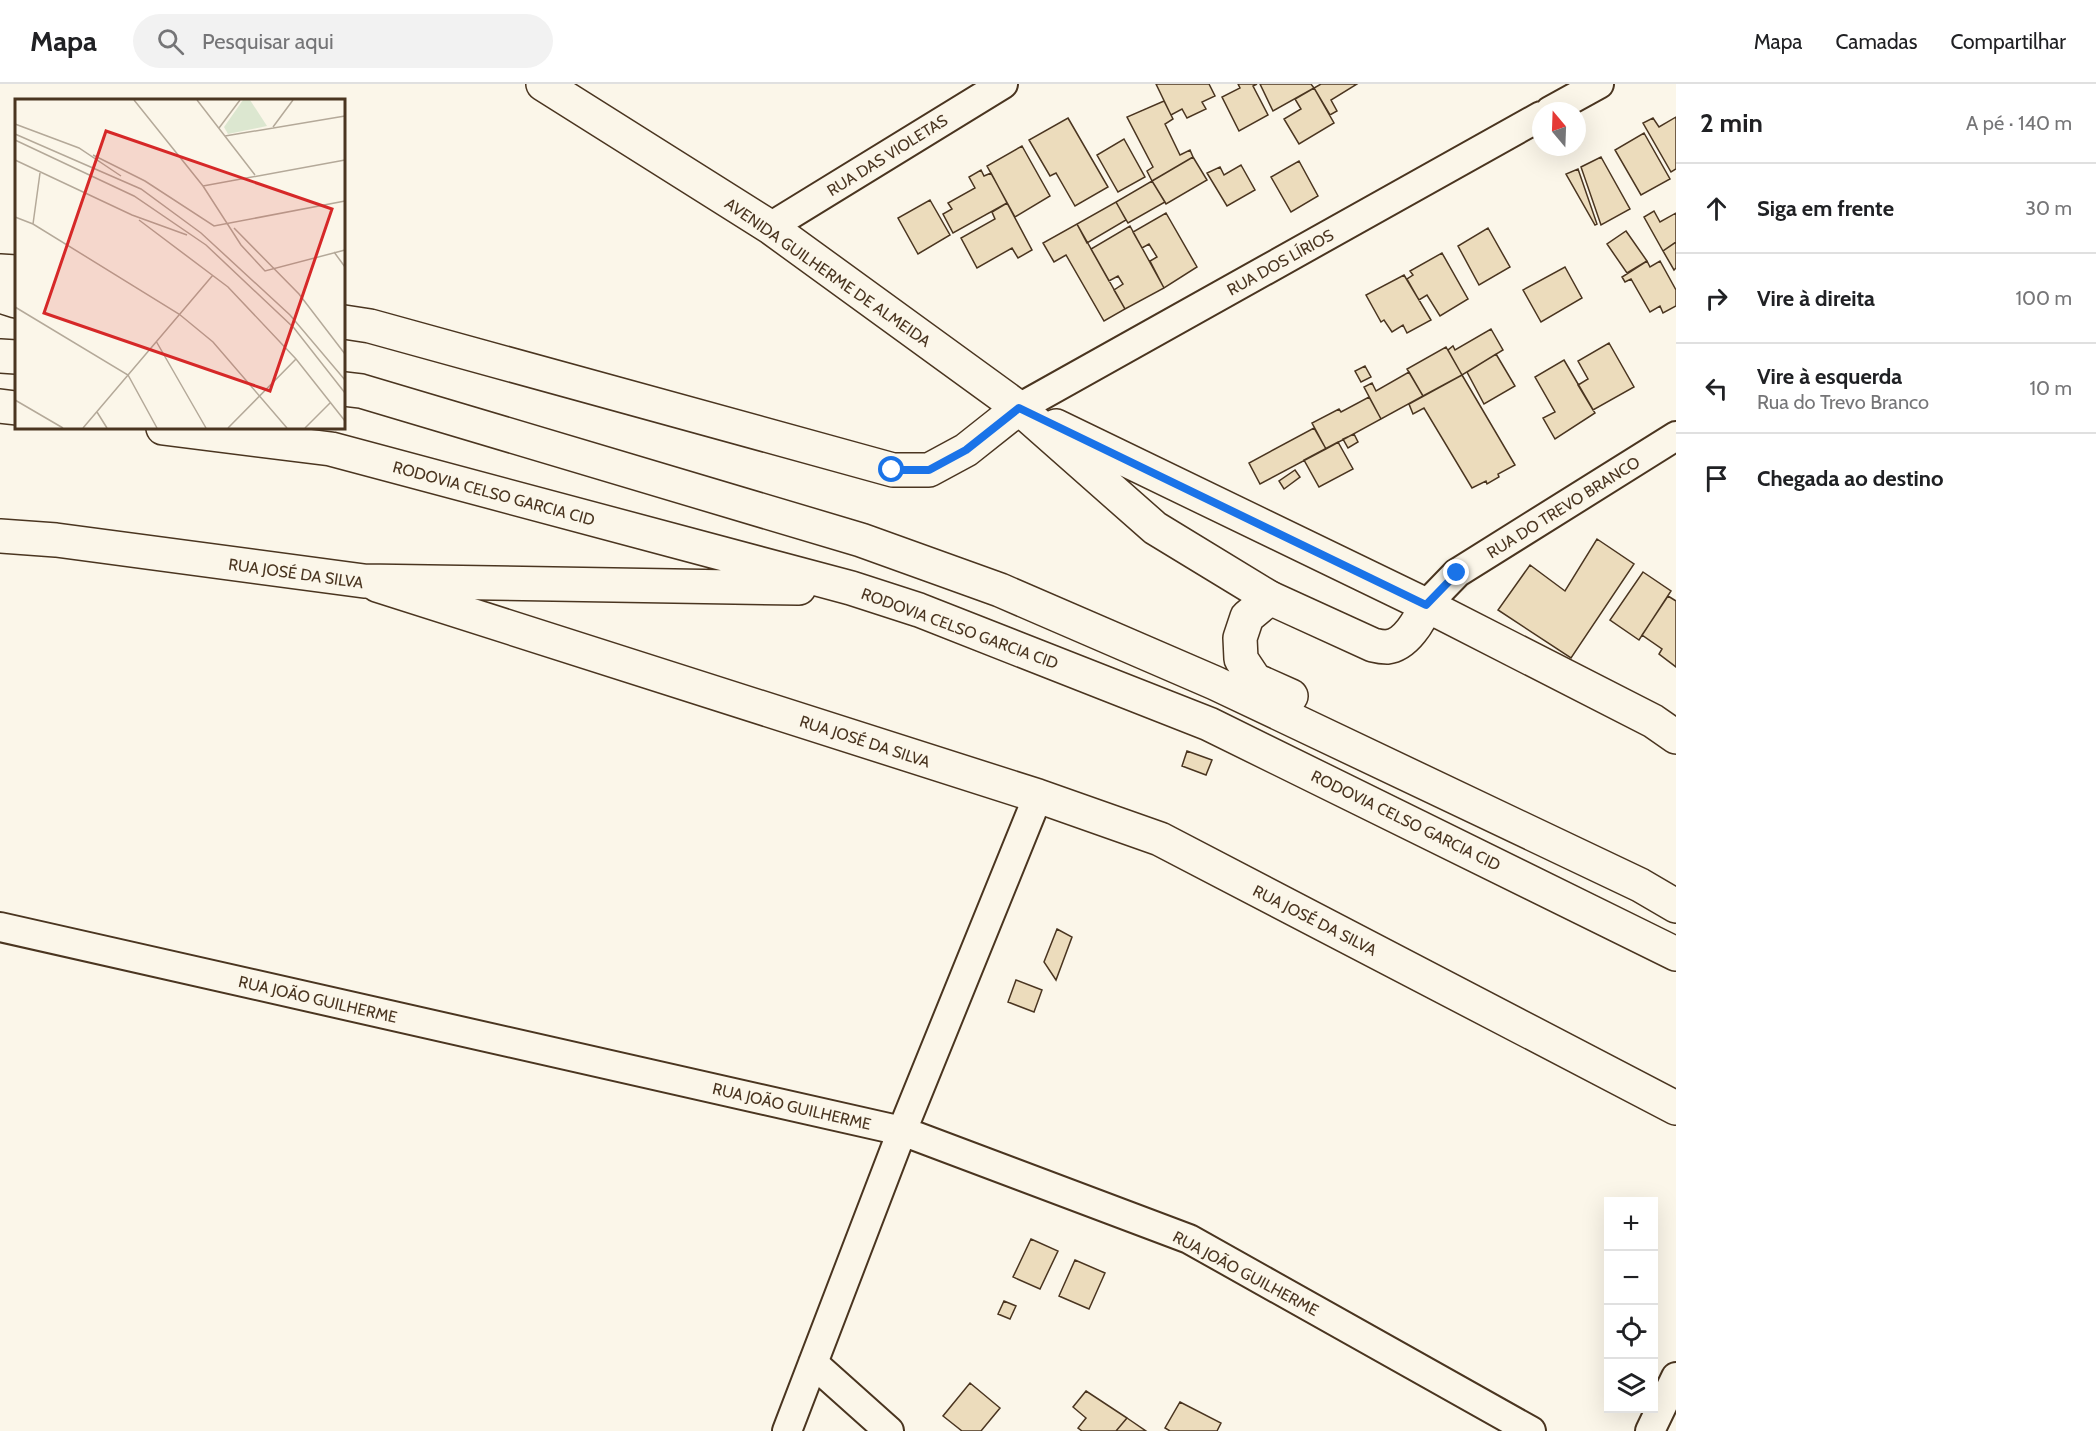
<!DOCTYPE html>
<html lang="pt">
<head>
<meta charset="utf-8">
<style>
  body { margin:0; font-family:Cabin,sans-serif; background:#f2f2f2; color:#202124 }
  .controls { position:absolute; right:18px; bottom:18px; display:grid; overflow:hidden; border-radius:0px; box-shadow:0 6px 24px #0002 }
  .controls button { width:54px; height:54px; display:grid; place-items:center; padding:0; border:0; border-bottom:2px solid #e0e0e0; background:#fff; color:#202124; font:30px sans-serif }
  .compass { position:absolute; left:1532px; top:18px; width:54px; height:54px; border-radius:50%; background:#fff; box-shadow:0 6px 24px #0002; rotate:341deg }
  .stop { position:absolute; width:18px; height:18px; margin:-14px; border:4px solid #1a73e8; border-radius:50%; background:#fff }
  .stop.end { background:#1a73e8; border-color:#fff; box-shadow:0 2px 6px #0008 }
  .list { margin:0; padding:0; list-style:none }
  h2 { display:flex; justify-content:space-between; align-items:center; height:78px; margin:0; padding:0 24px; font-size:26px }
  h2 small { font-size:20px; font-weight:400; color:#757577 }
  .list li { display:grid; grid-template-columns:39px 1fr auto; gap:18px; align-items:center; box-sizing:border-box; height:90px; padding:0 24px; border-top:2px solid #e0e0e0 }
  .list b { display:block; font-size:22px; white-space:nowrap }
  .list p { margin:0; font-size:20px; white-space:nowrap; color:#757577 }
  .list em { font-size:20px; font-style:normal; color:#757577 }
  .icon { flex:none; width:33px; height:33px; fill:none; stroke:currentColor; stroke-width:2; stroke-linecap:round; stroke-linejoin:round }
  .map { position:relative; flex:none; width:1676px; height:1347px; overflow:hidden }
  header { display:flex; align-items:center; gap:36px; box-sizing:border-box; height:84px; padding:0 30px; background:#fff; border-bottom:2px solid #e0e0e0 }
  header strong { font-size:28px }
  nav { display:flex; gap:33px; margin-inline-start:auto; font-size:21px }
  .search { width:420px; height:54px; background:#f2f2f2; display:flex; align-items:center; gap:15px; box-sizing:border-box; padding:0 21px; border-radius:33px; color:#757577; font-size:22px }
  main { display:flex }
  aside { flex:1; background:#fff }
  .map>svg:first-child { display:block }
  .building { fill:#ecdcbc; stroke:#4a3520; stroke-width:1.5 }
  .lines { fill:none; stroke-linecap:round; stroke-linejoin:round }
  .street-casing { stroke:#4a3520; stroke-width:32 }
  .secondary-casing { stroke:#4a3520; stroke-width:36 }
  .highway-casing { stroke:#4a3520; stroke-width:36 }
  .street { stroke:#fbf6e9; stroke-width:28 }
  .secondary { stroke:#fbf6e9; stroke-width:33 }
  .highway { stroke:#fbf6e9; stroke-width:33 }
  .route { stroke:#1a73e8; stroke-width:8 }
  .labels { text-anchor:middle; stroke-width:4.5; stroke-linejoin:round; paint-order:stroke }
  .street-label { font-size:16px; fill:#4a3520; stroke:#fbf6e9 }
  .inset-road { fill:none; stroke:#b4a999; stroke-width:1.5 }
  .view { fill:#d62828; fill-opacity:0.15; stroke:#d62828; stroke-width:3 }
  .inset-edge { fill:none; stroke:#4a3520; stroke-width:3 }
</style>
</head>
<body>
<header>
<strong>Mapa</strong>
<div class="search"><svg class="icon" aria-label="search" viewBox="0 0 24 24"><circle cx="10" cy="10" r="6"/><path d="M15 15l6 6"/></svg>Pesquisar aqui</div>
<nav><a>Mapa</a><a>Camadas</a><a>Compartilhar</a></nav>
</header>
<main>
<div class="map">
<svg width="1676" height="1347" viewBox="0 0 1676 1347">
  <rect width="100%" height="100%" fill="#fbf6e9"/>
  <path class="building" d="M1156,0H1209L1215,12L1202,18L1206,25L1187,34L1182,25L1171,31Z
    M1238,0H1257L1253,2L1268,31L1239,47L1222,13L1240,4Z
    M1260,0H1311L1314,4L1273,27Z
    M1321,0H1357L1331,16L1337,27L1330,31L1314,4Z
    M1314,4L1334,39L1299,60L1284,35L1301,25L1295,15Z
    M1164,17L1173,35L1165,40L1180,71L1190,66L1193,73L1152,97L1147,87L1153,83L1127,33Z
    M1676,33V85L1671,88L1643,39L1653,34L1659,43Z
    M1068,34L1108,103L1075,122L1056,89L1050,92L1029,56Z
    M1644,49L1670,95L1641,111L1615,66Z
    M1124,55L1145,93L1118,108L1097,71Z
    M1022,62L1050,112L1015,133L987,82Z
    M1193,73L1207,96L1166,120L1152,97Z
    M1601,73L1630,125L1601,141L1581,83Z
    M1299,77L1318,112L1291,128L1271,93Z
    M1241,81L1255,106L1227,122L1207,89L1220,83L1224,91Z
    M1578,85L1597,140L1595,141L1566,90Z
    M981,86L984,92L991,89L1007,119L953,149L943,130L952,125L948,119L975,104L969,93Z
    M1152,97L1165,118L1128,139L1116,118Z
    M930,116L950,151L918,170L898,134Z
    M1116,118L1126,136L1087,159L1077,140Z
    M1007,119L1032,166L1018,174L1012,164L977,184L961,154L995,135L992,128Z
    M1654,127L1660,138L1676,129V158L1663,167L1644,133Z
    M1166,129L1197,183L1164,204L1150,177L1157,173L1149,160L1142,164L1133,148Z
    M1077,140L1125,225L1104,237L1066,171L1054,178L1043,159Z
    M1130,142L1164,204L1125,225L1114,206L1123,200L1118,192L1109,197L1091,165Z
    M1488,144L1510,183L1479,201L1458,162Z
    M1626,147L1647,177L1627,189L1607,160Z
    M1676,158V184L1674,186L1663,167Z
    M1442,169L1468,215L1440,232L1427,211L1419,216L1407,195L1413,191L1410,187Z
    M1647,177L1650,183L1660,177L1676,206V222L1663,229L1660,222L1650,228L1631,195L1625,198L1622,193Z
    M1565,183L1582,214L1541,238L1523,206Z
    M1404,191L1431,236L1407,249L1403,241L1392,248L1384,236L1381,238L1366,211Z
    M1491,245L1503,266L1462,291L1448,266L1453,262L1455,266Z
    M1609,259L1634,303L1593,326L1578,301L1588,295L1578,277Z
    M1446,263L1462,291L1423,312L1407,285Z
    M1496,270L1515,302L1484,320L1467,288Z
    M1564,276L1595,329L1555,355L1543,334L1555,328L1535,293Z
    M1365,282L1371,293L1361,298L1355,287Z
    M1409,288L1423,312L1381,335L1364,303L1372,299L1376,307Z
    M1462,291L1515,381L1498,390L1499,393L1487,400L1486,397L1472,404L1424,324L1413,330L1409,320Z
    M1369,313L1381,335L1326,365L1312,339L1339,325L1341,328Z
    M1314,344L1326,365L1260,400L1249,379Z
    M1354,350L1358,358L1348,364L1343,355Z
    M1338,358L1353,385L1319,403L1304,376Z
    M1295,386L1300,393L1284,405L1279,397Z
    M1597,455L1634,480L1571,574L1498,526L1530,481L1565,507Z
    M1643,488L1671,507L1639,556L1610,536Z
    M1668,512L1676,517V583L1659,570L1662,565L1642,551Z
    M1187,667L1212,676L1206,691L1182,682Z
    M1057,845L1072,853L1056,896L1044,878Z
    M1016,896L1042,906L1034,928L1008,918Z
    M1031,1155L1058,1167L1040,1205L1013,1193Z
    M1075,1176L1105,1189L1089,1225L1059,1212Z
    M1004,1217L1016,1222L1010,1235L998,1230Z
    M970,1299L1000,1324L981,1347H962L943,1332Z
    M1086,1307L1127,1334L1116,1347H1082L1078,1344L1086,1334L1073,1323Z
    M1180,1318L1221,1339L1217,1347H1170L1165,1344Z
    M1127,1334L1146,1347H1116Z"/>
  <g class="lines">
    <defs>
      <path id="street" d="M1550,27L1599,0
        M770,143L1003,0
        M1019,324L1541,32
        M1426,521L1457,489L1676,352
        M0,843L902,1047L1189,1155L1531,1347
        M813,1279L889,1347
        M787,1347L902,1047L1038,712
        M1650,1347L1676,1293"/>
      <path id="secondary" d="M543,0L770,143L1019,324L1155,444L1270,514L1373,561C1377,562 1383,563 1387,563C1406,561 1420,536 1426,521
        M0,187L16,188
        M344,238L370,242L893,386H929L966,366L1019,324
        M1056,342L1426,521L1653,637L1676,653
        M377,501L1038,712L1160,755L1676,1024"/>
      <path id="highway" d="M0,212L16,217
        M0,272L16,273
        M344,305L361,307L861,456L1000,506L1215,599L1640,801L1676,822
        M0,322L16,324
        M163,344L331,365L851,504L919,526L1209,640L1676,870
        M0,452L56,456L364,497L799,504
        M1270,514L1247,533L1240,554L1241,575L1255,596L1291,612"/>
    </defs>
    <use href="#street" class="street-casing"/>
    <use href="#secondary" class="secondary-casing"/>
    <use href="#highway" class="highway-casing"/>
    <use href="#street" class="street"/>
    <use href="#secondary" class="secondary"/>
    <use href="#highway" class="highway"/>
  </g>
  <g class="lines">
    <path class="route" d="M892,386H929L966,366L1019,324L1426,521L1457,489"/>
  </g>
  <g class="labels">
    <g class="street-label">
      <text transform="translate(887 71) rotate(-32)" y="6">RUA DAS VIOLETAS</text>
      <text transform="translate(1280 178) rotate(-29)" y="6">RUA DOS LÍRIOS</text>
      <text transform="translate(828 188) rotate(35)" y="6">AVENIDA GUILHERME DE ALMEIDA</text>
      <text transform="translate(494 409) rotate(15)" y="6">RODOVIA CELSO GARCIA CID</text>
      <text transform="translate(1563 423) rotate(-32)" y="6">RUA DO TREVO BRANCO</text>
      <text transform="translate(296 489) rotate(8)" y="6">RUA JOSÉ DA SILVA</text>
      <text transform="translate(960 544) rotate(20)" y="6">RODOVIA CELSO GARCIA CID</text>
      <text transform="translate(865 657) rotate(18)" y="6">RUA JOSÉ DA SILVA</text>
      <text transform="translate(1406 736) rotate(26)" y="6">RODOVIA CELSO GARCIA CID</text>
      <text transform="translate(1315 836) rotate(27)" y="6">RUA JOSÉ DA SILVA</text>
      <text transform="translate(318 915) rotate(13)" y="6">RUA JOÃO GUILHERME</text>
      <text transform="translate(792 1022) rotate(13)" y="6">RUA JOÃO GUILHERME</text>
      <text transform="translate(1246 1189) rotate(28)" y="6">RUA JOÃO GUILHERME</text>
    </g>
  </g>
  <g transform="translate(15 15)">
    <rect width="330" height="330" fill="#fbf6e9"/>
    <path d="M228,1H235L252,27L213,35L209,28Z" fill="#dce7d0"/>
    <path class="inset-road" d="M119,1L188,87L226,146L250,172L330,151M182,1L240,76M0,25L64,49L106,77M258,28L278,1M204,29L225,1M0,35L126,90L186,134L275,216L330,281M210,37L330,17M0,41L119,97L191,146L279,229L330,294M78,56L130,82L199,127L330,102M0,61L117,116L172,136M188,87L330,61M0,118L18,125L164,215L198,243L272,329M124,121L213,188L281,260L330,322M18,125L25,74M219,129L284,195L330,255M319,153L330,168M0,208L113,276L142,329M141,242L191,329M0,301L48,329M82,313L92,329M68,329L198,176M213,329L281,260M290,329L316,303"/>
    <path class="view" d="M91,32L317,110L255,292L29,214Z"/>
    <rect width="330" height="330" class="inset-edge"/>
  </g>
</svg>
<div class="controls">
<button>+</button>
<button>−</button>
<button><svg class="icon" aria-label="locate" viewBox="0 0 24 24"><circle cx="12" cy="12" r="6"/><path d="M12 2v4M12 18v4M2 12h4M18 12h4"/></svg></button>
<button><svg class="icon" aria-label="layers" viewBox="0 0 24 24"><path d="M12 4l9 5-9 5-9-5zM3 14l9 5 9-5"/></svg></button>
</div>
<svg class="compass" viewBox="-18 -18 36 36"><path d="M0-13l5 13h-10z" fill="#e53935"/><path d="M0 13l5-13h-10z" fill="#757577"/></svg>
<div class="stop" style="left:892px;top:386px"></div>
<div class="stop end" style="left:1457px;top:489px"></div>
</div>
<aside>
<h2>2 min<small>A pé · 140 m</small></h2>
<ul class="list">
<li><svg class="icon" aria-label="ahead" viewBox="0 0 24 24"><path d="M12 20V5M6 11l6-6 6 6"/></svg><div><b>Siga em frente</b></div><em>30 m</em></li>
<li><svg class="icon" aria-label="right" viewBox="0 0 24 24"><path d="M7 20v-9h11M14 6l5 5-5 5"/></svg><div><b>Vire à direita</b></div><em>100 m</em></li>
<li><svg class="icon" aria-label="left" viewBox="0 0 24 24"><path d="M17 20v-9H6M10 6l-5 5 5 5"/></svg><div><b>Vire à esquerda</b><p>Rua do Trevo Branco</p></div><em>10 m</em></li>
<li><svg class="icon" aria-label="arrive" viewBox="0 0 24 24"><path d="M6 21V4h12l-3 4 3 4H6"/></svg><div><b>Chegada ao destino</b></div></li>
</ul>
</aside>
</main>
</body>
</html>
